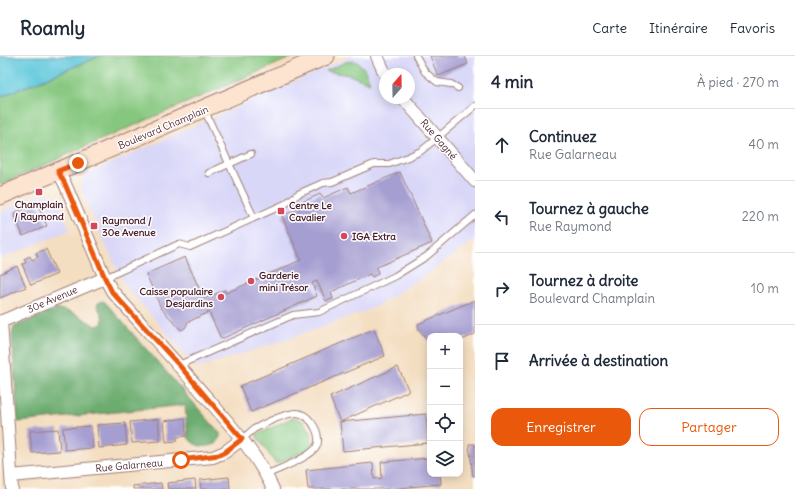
<!DOCTYPE html>
<html lang="fr">
<head>
<meta charset="utf-8">
<style>
  body { margin:0; font-family:Delius,sans-serif; background:#f6f6f7; color:#1f2937 }
  .controls { position:absolute; right:12px; bottom:12px; display:grid; overflow:hidden; border-radius:8px; box-shadow:0 2px 10px #0003 }
  .controls button { width:36px; height:36px; display:grid; place-items:center; padding:0; border:0; border-bottom:1px solid #e0e1e3; background:#fff; color:#1f2937; font:20px sans-serif }
  .compass { position:absolute; left:379px; top:12px; width:36px; height:36px; border-radius:50%; background:#fff; box-shadow:0 2px 10px #0003; rotate:20deg }
  .stop { position:absolute; width:12px; height:12px; margin:-9px; border:3px solid #ea580c; border-radius:50%; background:#fff }
  .stop.end { background:#ea580c; border-color:#fff; box-shadow:0 1px 4px #0008 }
  .list { margin:0; padding:0; list-style:none }
  h2 { display:flex; justify-content:space-between; align-items:center; height:52px; margin:0; padding:0 16px; font-size:17px }
  h2 small { font-size:13px; font-weight:400; color:#747a83 }
  .list li { display:grid; grid-template-columns:26px 1fr auto; gap:12px; align-items:center; box-sizing:border-box; height:72px; padding:0 16px; border-top:1px solid #e0e1e3 }
  .list b { display:block; font-size:15px; white-space:nowrap }
  .list p { margin:0; font-size:13px; white-space:nowrap; color:#747a83 }
  .list em { font-size:13px; font-style:normal; color:#747a83 }
  .actions { display:flex; gap:8px; padding:12px 16px }
  .actions a { flex:1; padding:9px 0; border:1px solid #ea580c; border-radius:12px; text-align:center; font-size:14px; color:#ea580c }
  .actions .main { background:#ea580c; color:#fff }
  .icon { flex:none; width:22px; height:22px; fill:none; stroke:currentColor; stroke-width:2; stroke-linecap:round; stroke-linejoin:round }
  .map { position:relative; flex:none; width:475px; height:433px; overflow:hidden }
  header { display:flex; align-items:center; gap:24px; box-sizing:border-box; height:56px; padding:0 20px; background:#fff; border-bottom:1px solid #e0e1e3 }
  header strong { font-size:19px }
  nav { display:flex; gap:22px; margin-inline-start:auto; font-size:14px }
  main { display:flex }
  aside { flex:1; background:#fff }
  .map>svg:first-child { display:block }
  .built { fill:#d9d7f8; fill-rule:evenodd }
  .green { fill:#86c77f; stroke:#687355 }
  .forest { fill:#6cac6e; stroke:#5b664c }
  .water { fill:#5fc8db; stroke:#547483 }
  .building { fill:#a59ed1 }
  .lines { fill:none; stroke-linecap:round; stroke-linejoin:round }
  .service-casing { stroke:#9f7e76; stroke-width:8 }
  .minor-casing { stroke:#9f7e76; stroke-width:14 }
  .secondary-casing { stroke:#9f7e76; stroke-width:19 }
  .service { stroke:#fff; stroke-width:6 }
  .minor { stroke:#fff; stroke-width:12 }
  .secondary { stroke:#fde4d1; stroke-width:17 }
  .route { stroke:#ea580c; stroke-width:5 }
  .poi-dot { fill:#d1495b; stroke:#fff; stroke-width:1.5 }
  .labels { text-anchor:middle; stroke-width:3; stroke-linejoin:round; paint-order:stroke }
  .street-label { font-size:10px; fill:#4a1f2b; stroke:#fff }
  .poi-label { font-size:10px; font-weight:bold; fill:#4a1f2b; stroke:#fff; text-anchor:start }
</style>
</head>
<body>
<header>
<strong>Roamly</strong>
<nav><a>Carte</a><a>Itinéraire</a><a>Favoris</a></nav>
</header>
<main>
<div class="map">
<svg width="475" height="433" viewBox="0 0 475 433">
  <rect width="100%" height="100%" fill="#fff"/>
  <filter id="ink" filterUnits="userSpaceOnUse"><feTurbulence type="fractalNoise" baseFrequency=".025" numOctaves="2"/><feDisplacementMap in="SourceGraphic" scale="8" xChannelSelector="R" yChannelSelector="G"/><feConvolveMatrix kernelMatrix="1 2 1 2 8 2 1 2 1" color-interpolation-filters="sRGB"/></filter>
  <filter id="wash" filterUnits="userSpaceOnUse"><feTurbulence type="fractalNoise" baseFrequency=".012" numOctaves="4" result="noise"/><feDisplacementMap in="SourceGraphic" scale="16" xChannelSelector="R" yChannelSelector="G"/><feGaussianBlur stdDeviation="0.9" result="paint"/><feColorMatrix in="noise" values="0 0 0 0 0 0 0 0 0 0 0 0 0 0 0 0 0 1.4 0 .05"/><feComposite in="paint" operator="in"/></filter>
  <g filter="url(#wash)">
    <rect width="100%" height="100%" fill="#f4dec1"/>
    <path class="built" d="M352,0H475V184L433,214L374,252L288,283L197,312L124,228L98,173L101,172L99,166L96,168L82,136L81,131L84,122L87,118ZM385,18H409V42H385Z
      M47,137L56,142L70,174L0,203V156L41,138Z"/>
    <path class="green" d="M100,0H295L77,94L41,111L0,129V41Z
      M355,5C364,9 367,18 370,27L349,19L326,15L346,6Z
      M292,362C306,361 315,378 311,390L306,395L278,407H275L256,379Z"/>
    <path class="forest" d="M102,245L105,246L219,376C222,381 219,384 216,388C206,392 195,392 188,381L185,349L18,366L12,279L14,271L57,253C72,254 83,263 96,270L100,269L103,266L102,259L98,252L97,248Z"/>
    <path class="water" d="M0,0H100L0,41Z"/>
    <g id="blocks">
      <path class="building" d="M430,0H465L468,8L438,20Z
        M400,116L432,187L377,211L378,218L372,221L370,218L331,236L333,243L326,245L317,225L312,227L317,240L221,283L209,256L188,266L185,272L181,274L161,252L146,218L185,201L204,243L225,234L226,237L301,204L282,160L300,152L298,148L320,138L323,142L348,131L351,137Z
        M37,147L47,170L23,180L14,157Z
        M46,193L57,218L31,229L22,208L26,207L24,203L30,200L32,204L38,201L36,197Z
        M17,210L26,231L0,242V218Z
        M475,244V278L460,285V280H430V287L419,274L418,268Z
        M374,273L385,300L251,356L240,330Z
        M398,311L409,335L340,366L330,341Z
        M426,358L428,387L343,395L340,366Z
        M185,362L186,380L177,381V385L166,386L164,365Z
        M158,363L160,385L132,387L130,366Z
        M125,367L127,389L99,392L97,369Z
        M91,370L93,392L65,394L63,372Z
        M58,373L60,395L32,397L30,375Z
        M469,388H475V420H473Z
        M430,402V418H440L441,428L388,433H308L306,414L373,407L374,423L382,422L381,406Z
        M229,421L230,433H201L200,424Z
        M195,424L196,433H168L167,427Z
        M161,427L162,433H133V430Z"/>
    </g>
  </g>
  <g filter="url(#ink)">
    <use href="#blocks" fill-opacity="0" stroke="#9f7e76" stroke-width="1"/>
    <g class="lines">
      <defs>
        <path id="service" d="M416,0L425,16L437,26L451,28L458,32
          M204,53L254,162
          M209,117L251,98
          M105,222L179,188L190,191L285,148L298,138L323,127L332,126L374,108H389L408,101L421,95L437,82L475,50
          M179,309L293,259L319,256L395,220L427,200L475,159
          M242,383C246,380 250,376 254,373C263,368 287,356 297,357C312,358 326,385 313,395C302,405 280,412 266,419"/>
        <path id="minor" d="M377,0L385,18
          M403,42L475,125
          M58,115L65,128L105,222L112,235C144,271 176,306 207,342C232,371 257,398 273,433
          M1,265L12,433
          M0,266L105,222
          M11,420L213,401L225,396L242,383"/>
        <path id="secondary" d="M0,140L326,0"/>
      </defs>
      <use href="#service" class="service-casing"/>
      <use href="#minor" class="minor-casing"/>
      <use href="#secondary" class="secondary-casing"/>
      <use href="#service" class="service"/>
      <use href="#minor" class="minor"/>
      <use href="#secondary" class="secondary"/>
    </g>
  </g>
  <g class="lines" filter="url(#ink)">
    <path class="route" d="M78,107L58,115L65,128L105,222L112,236L179,309L242,383L225,396L219,399L181,404"/>
  </g>
  <g class="poi-dot">
    <rect x="35" y="132" width="8" height="8" rx="2"/>
    <rect x="277" y="151" width="8" height="8" rx="2"/>
    <rect x="90" y="166" width="8" height="8" rx="2"/>
    <circle cx="344" cy="180" r="4"/>
    <circle cx="251" cy="225" r="4"/>
    <circle cx="221" cy="241" r="4"/>
  </g>
  <g class="labels">
    <g class="street-label">
      <text transform="translate(163 71) rotate(-23)" y="4">Boulevard Champlain</text>
      <text transform="translate(439 83) rotate(49)" y="4">Rue Gagné</text>
      <text transform="translate(52 243) rotate(-23)" y="4">30e Avenue</text>
      <text transform="translate(129 409) rotate(-5)" y="4">Rue Galarneau</text>
    </g>
    <g class="poi-label">
      <text x="39" y="152" text-anchor="middle">Champlain<tspan x="39" dy="12">/ Raymond</tspan></text>
      <text x="289" y="153">Centre Le<tspan x="289" dy="12">Cavalier</tspan></text>
      <text x="102" y="168">Raymond /<tspan x="102" dy="12">30e Avenue</tspan></text>
      <text x="352" y="184">IGA Extra</text>
      <text x="259" y="223">Garderie<tspan x="259" dy="12">mini Trésor</tspan></text>
      <text x="213" y="239" text-anchor="end">Caisse populaire<tspan x="213" dy="12">Desjardins</tspan></text>
    </g>
  </g>
</svg>
<div class="controls">
<button>+</button>
<button>−</button>
<button><svg class="icon" aria-label="locate" viewBox="0 0 24 24"><circle cx="12" cy="12" r="6"/><path d="M12 2v4M12 18v4M2 12h4M18 12h4"/></svg></button>
<button><svg class="icon" aria-label="layers" viewBox="0 0 24 24"><path d="M12 4l9 5-9 5-9-5zM3 14l9 5 9-5"/></svg></button>
</div>
<svg class="compass" viewBox="-18 -18 36 36"><path d="M0-13l5 13h-10z" fill="#e53935"/><path d="M0 13l5-13h-10z" fill="#747a83"/></svg>
<div class="stop" style="left:181px;top:404px"></div>
<div class="stop end" style="left:78px;top:107px"></div>
</div>
<aside>
<h2>4 min<small>À pied · 270 m</small></h2>
<ul class="list">
<li><svg class="icon" aria-label="ahead" viewBox="0 0 24 24"><path d="M12 20V5M6 11l6-6 6 6"/></svg><div><b>Continuez</b><p>Rue Galarneau</p></div><em>40 m</em></li>
<li><svg class="icon" aria-label="left" viewBox="0 0 24 24"><path d="M17 20v-9H6M10 6l-5 5 5 5"/></svg><div><b>Tournez à gauche</b><p>Rue Raymond</p></div><em>220 m</em></li>
<li><svg class="icon" aria-label="right" viewBox="0 0 24 24"><path d="M7 20v-9h11M14 6l5 5-5 5"/></svg><div><b>Tournez à droite</b><p>Boulevard Champlain</p></div><em>10 m</em></li>
<li><svg class="icon" aria-label="arrive" viewBox="0 0 24 24"><path d="M6 21V4h12l-3 4 3 4H6"/></svg><div><b>Arrivée à destination</b></div></li>
</ul>
<div class="actions"><a class="main">Enregistrer</a><a>Partager</a></div>
</aside>
</main>
</body>
</html>
